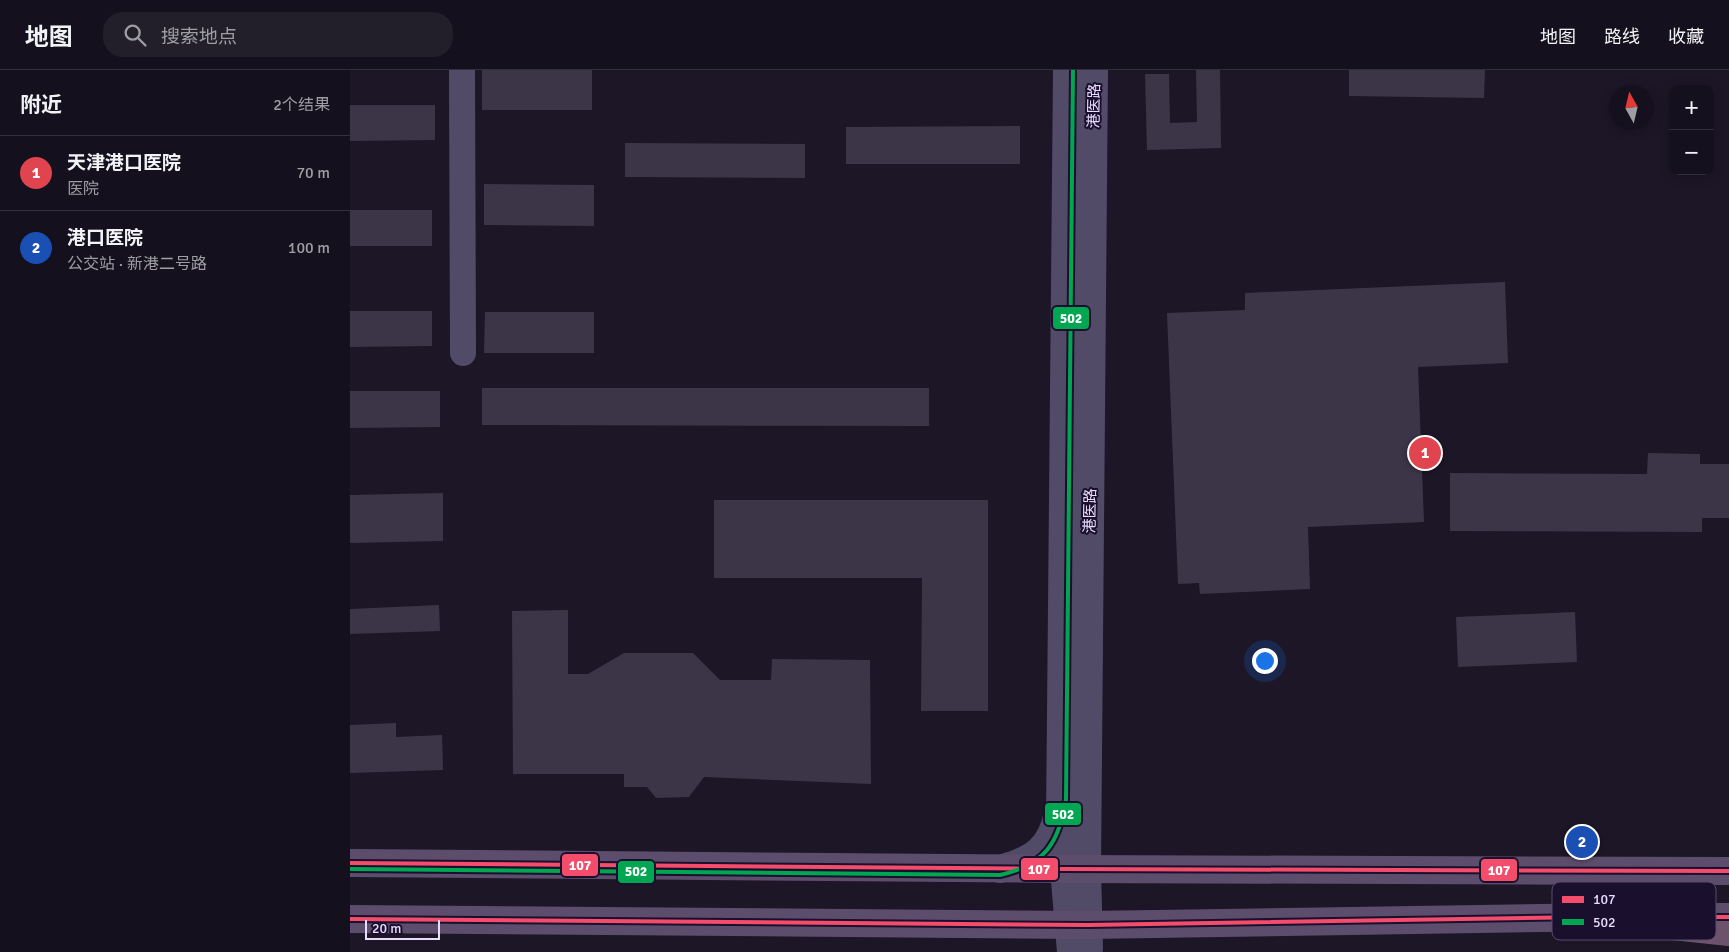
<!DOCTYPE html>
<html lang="zh">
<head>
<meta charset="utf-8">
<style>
  body { margin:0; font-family:Signika,"Noto Sans SC",sans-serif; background:#221e2a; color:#f1f3f6 }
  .controls { position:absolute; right:15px; top:15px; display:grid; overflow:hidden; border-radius:10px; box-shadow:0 2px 12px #0003 }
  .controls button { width:45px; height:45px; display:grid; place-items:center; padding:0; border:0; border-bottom:1px solid #34303b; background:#15101d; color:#f1f3f6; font:25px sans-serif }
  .compass { position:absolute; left:1259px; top:15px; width:45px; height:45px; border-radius:50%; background:#15101d; box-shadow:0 2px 12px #0003; rotate:352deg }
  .scale { position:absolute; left:15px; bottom:12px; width:75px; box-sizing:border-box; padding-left:5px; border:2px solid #e8ddff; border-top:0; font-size:14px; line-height:18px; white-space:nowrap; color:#e8ddff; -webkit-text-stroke:4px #1b0f2e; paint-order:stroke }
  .you { position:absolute; left:914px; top:590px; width:18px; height:18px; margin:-12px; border:4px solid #fff; border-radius:50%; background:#1a73e8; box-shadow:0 0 0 8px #1a73e833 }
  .badge { display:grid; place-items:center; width:32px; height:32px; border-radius:50%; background:#a197b3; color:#fff; font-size:16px; font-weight:700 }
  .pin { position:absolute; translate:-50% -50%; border:2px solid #fff; box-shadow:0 1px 5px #0006 }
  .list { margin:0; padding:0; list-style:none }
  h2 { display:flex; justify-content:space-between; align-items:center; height:65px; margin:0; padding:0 20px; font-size:21px }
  h2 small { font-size:16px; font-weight:400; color:#9d9da4 }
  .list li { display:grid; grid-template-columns:32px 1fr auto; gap:15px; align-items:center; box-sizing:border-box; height:75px; padding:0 20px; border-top:1px solid #34303b }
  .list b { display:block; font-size:19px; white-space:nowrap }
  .list p { margin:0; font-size:16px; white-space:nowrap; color:#9d9da4 }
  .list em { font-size:16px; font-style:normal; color:#9d9da4 }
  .icon { flex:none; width:28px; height:28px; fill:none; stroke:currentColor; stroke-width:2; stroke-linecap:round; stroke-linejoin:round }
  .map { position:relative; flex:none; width:1379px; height:882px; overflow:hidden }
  header { display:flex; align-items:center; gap:30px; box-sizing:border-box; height:70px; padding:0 25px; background:#15101d; border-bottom:1px solid #34303b }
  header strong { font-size:24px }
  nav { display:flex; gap:28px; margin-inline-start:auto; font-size:18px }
  .search { width:350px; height:45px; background:#221e2a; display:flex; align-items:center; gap:12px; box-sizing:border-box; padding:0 18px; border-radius:20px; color:#9d9da4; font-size:19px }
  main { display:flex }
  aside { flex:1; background:#15101d }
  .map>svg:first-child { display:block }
  .building { fill:#3c3548 }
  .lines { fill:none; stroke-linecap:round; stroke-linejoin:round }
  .minor { stroke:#524b68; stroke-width:26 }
  .tertiary { stroke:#524b68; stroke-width:28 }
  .primary { stroke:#5d4d6c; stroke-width:28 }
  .motorway { stroke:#6c536b; stroke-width:28 }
  .bus-1-casing { stroke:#1b0f2e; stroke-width:8 }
  .bus-2-casing { stroke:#1b0f2e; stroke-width:8 }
  .bus-1 { stroke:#f44d6c; stroke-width:4 }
  .bus-2 { stroke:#00a651; stroke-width:4 }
  .labels { text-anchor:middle; stroke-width:4; stroke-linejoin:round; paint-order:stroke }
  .street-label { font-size:15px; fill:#e8ddff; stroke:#1b0f2e }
  .key { fill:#1b0f2e; stroke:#584d6d; stroke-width:1 }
  .key-label { font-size:14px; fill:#e8ddff }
  .line-badge { stroke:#1b0f2e; stroke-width:2 }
  .badge-label { font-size:14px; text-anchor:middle; font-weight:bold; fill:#fff }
</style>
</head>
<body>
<header>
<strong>地图</strong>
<div class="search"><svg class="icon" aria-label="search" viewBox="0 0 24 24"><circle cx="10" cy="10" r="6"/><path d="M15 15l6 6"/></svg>搜索地点</div>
<nav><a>地图</a><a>路线</a><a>收藏</a></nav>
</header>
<main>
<aside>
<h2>附近<small>2个结果</small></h2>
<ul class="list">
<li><span class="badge" style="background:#e0444e">1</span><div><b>天津港口医院</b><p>医院</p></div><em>70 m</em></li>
<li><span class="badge" style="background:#1a4fb4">2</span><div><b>港口医院</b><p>公交站 · 新港二号路</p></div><em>100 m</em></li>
</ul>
</aside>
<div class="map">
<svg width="1379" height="882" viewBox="0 0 1379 882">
  <rect width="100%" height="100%" fill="#1c1627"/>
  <path class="building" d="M132,0H242V40H132Z
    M846,0H870L871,78L797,80L795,4H819L820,53L847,52Z
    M999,0H1135L1134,28L999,26Z
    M0,35H85V70L0,71Z
    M670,56V94H496V57Z
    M275,73L455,74V108L275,107Z
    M134,114L244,115V156L134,155Z
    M0,140H82V176H0Z
    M1155,212L1158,293L1068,297L1074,452L958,457L960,519L850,524L849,513L828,514L817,243L895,240V223Z
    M0,241H82V276L0,277Z
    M135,242H244V283H134Z
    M132,318H579V356L132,355Z
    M0,321H90V357L0,358Z
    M1298,383L1350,384V394H1379V448H1352V462L1100,461V403L1297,404Z
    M93,423V471L0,473V425Z
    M364,430H638V641H571L572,508H364Z
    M89,535L90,561L0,564V539Z
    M218,540V604H238L274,583H343L370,610H421L422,589L520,590L521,714L354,707L339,727L306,728L297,717H274V704H163L162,541Z
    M1225,542L1227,592L1108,597L1106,547Z
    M46,653V667L92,665L93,700L0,703V655Z"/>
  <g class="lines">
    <path class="minor" d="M112,0L113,283"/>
    <path class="tertiary" d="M717,0L710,751L721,882
      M650,799C683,790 701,779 708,743
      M739,878L737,799L744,0"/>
    <path class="primary" d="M0,793L714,799L1379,801
      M1331,847H1379
      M0,849L738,855L1263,847"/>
    <path class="motorway" d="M1239,847L1379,862"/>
    <defs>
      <path id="bus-1" d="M0,793L714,799L1379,801
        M0,849L738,855L1239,847H1379"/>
      <path id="bus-2" d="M0,799L650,805C695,795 709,773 716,729L723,0"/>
    </defs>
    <use href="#bus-1" class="bus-1-casing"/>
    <use href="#bus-2" class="bus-2-casing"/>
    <use href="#bus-1" class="bus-1"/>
    <use href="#bus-2" class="bus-2"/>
  </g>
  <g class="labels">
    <g class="street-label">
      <text transform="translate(744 36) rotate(-89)" y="5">港医路</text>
      <text transform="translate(740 441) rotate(-89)" y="5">港医路</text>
    </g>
  </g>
  <rect x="1202" y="812" width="164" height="58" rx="8" class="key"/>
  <rect x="1212" y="826" width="22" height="7" fill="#f44d6c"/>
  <rect x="1212" y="849" width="22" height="6" fill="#00a651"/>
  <g class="key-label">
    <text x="1243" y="834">107</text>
    <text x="1243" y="857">502</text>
  </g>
  <g class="line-badge">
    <rect x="702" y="236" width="38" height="24" rx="5" fill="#00a651"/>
    <rect x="694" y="732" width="38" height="24" rx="5" fill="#00a651"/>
    <rect x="211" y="783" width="38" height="24" rx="5" fill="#f44d6c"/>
    <rect x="670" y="787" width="39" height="24" rx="5" fill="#f44d6c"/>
    <rect x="1130" y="788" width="38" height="24" rx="5" fill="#f44d6c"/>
    <rect x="267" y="790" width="38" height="24" rx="5" fill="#00a651"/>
  </g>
  <g class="badge-label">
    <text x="721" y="253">502</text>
    <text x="713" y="749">502</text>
    <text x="230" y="800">107</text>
    <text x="689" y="804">107</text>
    <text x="1149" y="805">107</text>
    <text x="286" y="806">502</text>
  </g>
</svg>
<div class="controls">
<button>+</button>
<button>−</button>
</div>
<svg class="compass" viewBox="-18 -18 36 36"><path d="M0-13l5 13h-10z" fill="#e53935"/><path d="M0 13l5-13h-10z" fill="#9d9da4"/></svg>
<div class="scale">20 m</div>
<div class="you"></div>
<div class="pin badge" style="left:1075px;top:383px;background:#e0444e">1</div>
<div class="pin badge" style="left:1232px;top:772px;background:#1a4fb4">2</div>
</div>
</main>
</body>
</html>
